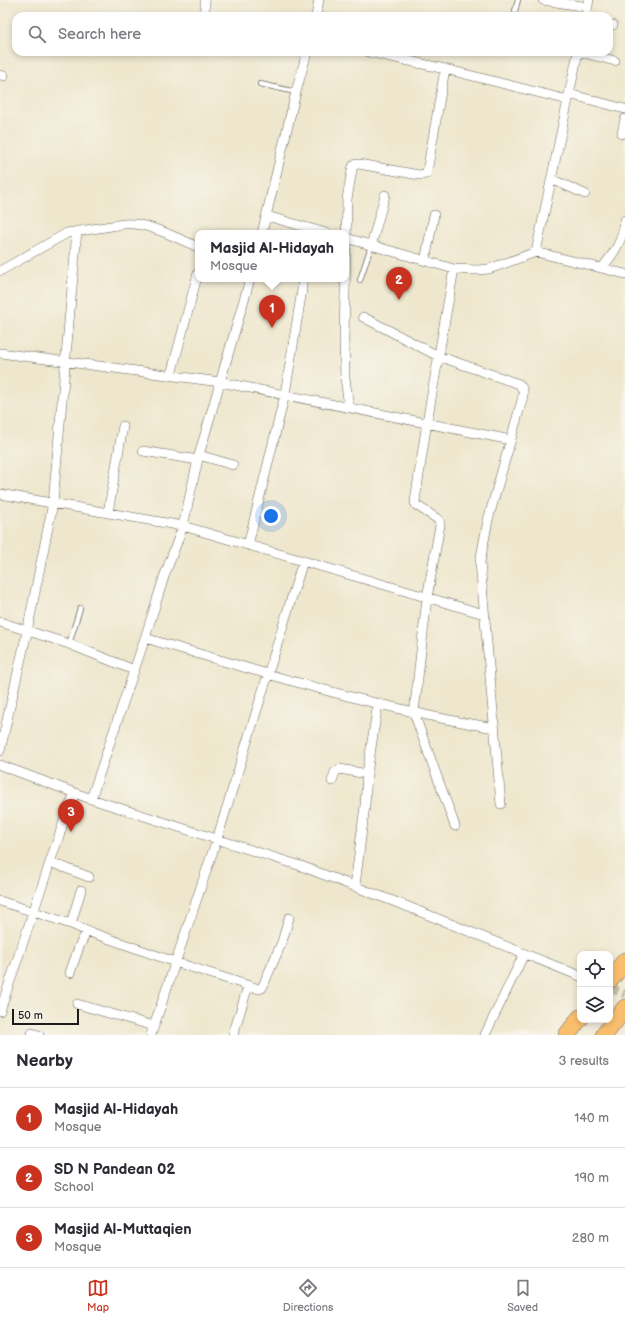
<!DOCTYPE html>
<html lang="en">
<head>
<meta charset="utf-8">
<style>
  body { margin:0; font-family:"Balsamiq Sans",sans-serif; background:#f7f7f7; color:#2b2b33 }
  .controls { position:absolute; right:12px; bottom:12px; display:grid; overflow:hidden; border-radius:8px; box-shadow:0 2px 6px #0003 }
  .controls button { width:36px; height:36px; display:grid; place-items:center; padding:0; border:0; border-bottom:1px solid #e1e1e2; background:#fff; color:#2b2b33; font:20px sans-serif }
  .scale { position:absolute; left:12px; bottom:10px; width:67px; box-sizing:border-box; padding-left:4px; border:2px solid #1c1c1c; border-top:0; font-size:11px; line-height:14px; white-space:nowrap; color:#1c1c1c; -webkit-text-stroke:3px #f7f3e8; paint-order:stroke }
  .you { position:absolute; left:271px; top:516px; width:14px; height:14px; margin:-10px; border:3px solid #fff; border-radius:50%; background:#1a73e8; box-shadow:0 0 0 6px #1a73e833 }
  .badge { display:grid; place-items:center; width:26px; height:26px; border-radius:50%; background:#c8321e; color:#fff; font-size:13px; font-weight:700 }
  .pin { position:absolute; translate:-50% -33px; filter:drop-shadow(0 1px 2px #0008) }
  .pin::after { content:''; position:absolute; top:21px; width:14px; height:12px; background:inherit; clip-path:polygon(0 0,100% 0,50% 100%) }
  .popup { position:absolute; left:195px; top:230px; width:154px; height:52px; box-sizing:border-box; display:grid; place-content:center; border-radius:8px; background:#fff; filter:drop-shadow(0 1px 3px #0005); font-size:13px; white-space:nowrap; color:#7c7c81 }
  .popup b { font-size:15px; color:#2b2b33 }
  .popup::after { content:''; position:absolute; left:50%; top:100%; margin-left:-8px; border:8px solid transparent; border-top-color:#fff }
  .list { margin:0; padding:0; list-style:none }
  h2 { display:flex; justify-content:space-between; align-items:center; height:52px; margin:0; padding:0 16px; font-size:17px }
  h2 small { font-size:13px; font-weight:400; color:#7c7c81 }
  .list li { display:grid; grid-template-columns:26px 1fr auto; gap:12px; align-items:center; box-sizing:border-box; height:60px; padding:0 16px; border-top:1px solid #e1e1e2 }
  .list b { display:block; font-size:15px; white-space:nowrap }
  .list p { margin:0; font-size:13px; white-space:nowrap; color:#7c7c81 }
  .list em { font-size:13px; font-style:normal; color:#7c7c81 }
  .icon { flex:none; width:22px; height:22px; fill:none; stroke:currentColor; stroke-width:2; stroke-linecap:round; stroke-linejoin:round }
  .map { position:relative; flex:none; width:625px; height:1035px; overflow:hidden }
  .search { position:absolute; background:#fff; box-shadow:0 2px 6px #0003; left:12px; right:12px; top:12px; height:44px; display:flex; align-items:center; gap:10px; box-sizing:border-box; padding:0 14px; border-radius:12px; color:#7c7c81; font-size:15px }
  .sheet { height:232px; background:#fff }
  nav { display:flex; justify-content:space-around; align-items:center; box-sizing:border-box; height:56px; border-top:1px solid #e1e1e2; background:#fff; font-size:11px; color:#7c7c81 }
  nav a { display:grid; justify-items:center; gap:2px }
  nav .on { color:#c8321e }
  .map>svg:first-child { display:block }
  .lines { fill:none; stroke-linecap:round; stroke-linejoin:round }
  .minor-tunnel { stroke:#c4beaa; stroke-width:9; stroke-dasharray:9 4.5; stroke-linecap:butt }
  .service-casing { stroke:#66635a; stroke-width:6 }
  .minor-casing { stroke:#66635a; stroke-width:10 }
  .motorway-casing { stroke:#66635a; stroke-width:18 }
  .service { stroke:#fff; stroke-width:4.5 }
  .minor { stroke:#fff; stroke-width:9 }
  .motorway { stroke:#f9be6d; stroke-width:17 }
</style>
</head>
<body>
<div class="map">
<svg width="625" height="1035" viewBox="0 0 625 1035">
  <rect width="100%" height="100%" fill="#f7f3e8"/>
  <filter id="ink" filterUnits="userSpaceOnUse"><feTurbulence type="fractalNoise" baseFrequency=".025" numOctaves="2"/><feDisplacementMap in="SourceGraphic" scale="8" xChannelSelector="R" yChannelSelector="G"/><feConvolveMatrix kernelMatrix="1 2 1 2 8 2 1 2 1" color-interpolation-filters="sRGB"/></filter>
  <filter id="wash" filterUnits="userSpaceOnUse"><feTurbulence type="fractalNoise" baseFrequency=".012" numOctaves="4" result="noise"/><feDisplacementMap in="SourceGraphic" scale="16" xChannelSelector="R" yChannelSelector="G"/><feGaussianBlur stdDeviation="0.9" result="paint"/><feColorMatrix in="noise" values="0 0 0 0 0 0 0 0 0 0 0 0 0 0 0 0 0 1.4 0 .05"/><feComposite in="paint" operator="in"/></filter>
  <g filter="url(#wash)">
    <rect width="100%" height="100%" fill="#eee7cd"/>
  </g>
  <g filter="url(#ink)">
    <g class="lines">
      <path class="minor-tunnel" d="M610,988L625,994"/>
      <defs>
        <path id="service" d="M515,11L518,0
          M260,84L296,92
          M360,280L371,246
          M69,644L80,608"/>
        <path id="minor" d="M543,0L588,7
          M205,16V0
          M316,16L319,0
          M586,16L589,0
          M609,25H613
          M369,52L445,69L568,100
          M580,52L615,61
          M0,75L4,76
          M569,94L625,109
          M622,134L625,119
          M551,179L585,194
          M267,216L326,233
          M262,233L296,92L307,52
          M346,238L454,269L476,270L489,269L536,252L625,274
          M371,246L385,195
          M536,252L578,52
          M425,261L434,215
          M602,268C615,252 623,240 625,220
          M454,269L427,422L415,501L416,505L439,520L440,525L427,598L414,713L455,826
          M0,271L67,233L124,224C148,222 176,238 198,247
          M363,317L438,356L519,384C524,390 524,393 522,400L488,520L480,562L501,804
          M0,353L220,382L511,440
          M171,375L198,273
          M349,407L345,378L344,339L347,199L352,170C353,165 354,164 359,164L419,175L426,174L427,172L445,69
          M143,451L198,460
          M199,455L233,465
          M0,494L183,526L484,614
          M108,513L123,426
          M248,545L285,394L302,290V279
          M0,622L69,644L134,670
          M145,638C234,664 323,692 414,712C440,719 467,723 494,728
          M0,751L27,632L53,503L77,231
          M0,765L91,799L301,866L406,906L580,976
          M332,781L335,772L340,769L367,774
          M91,799L145,638L164,577L183,526L199,455L250,279
          M50,862L89,877
          M355,886L365,805L367,774L378,703
          M0,901L71,924L87,931L175,962L259,989L262,988L282,942L289,918
          M71,924L81,890
          M70,973L79,947L87,931
          M77,1004L154,1026
          M0,1011L67,812L75,793
          M32,1033L39,1035
          M151,1035L217,839L303,561
          M233,1035L248,986
          M485,1035L524,954"/>
        <path id="motorway" d="M610,980L625,961
          M567,1035L580,1018
          M604,1035L625,1008"/>
      </defs>
      <use href="#service" class="service-casing"/>
      <use href="#minor" class="minor-casing"/>
      <use href="#motorway" class="motorway-casing"/>
      <use href="#service" class="service"/>
      <use href="#minor" class="minor"/>
      <use href="#motorway" class="motorway"/>
    </g>
  </g>
</svg>
<div class="controls">
<button><svg class="icon" aria-label="locate" viewBox="0 0 24 24"><circle cx="12" cy="12" r="6"/><path d="M12 2v4M12 18v4M2 12h4M18 12h4"/></svg></button>
<button><svg class="icon" aria-label="layers" viewBox="0 0 24 24"><path d="M12 4l9 5-9 5-9-5zM3 14l9 5 9-5"/></svg></button>
</div>
<div class="scale">50 m</div>
<div class="you"></div>
<div class="pin badge" style="left:272px;top:328px">1</div>
<div class="popup"><b>Masjid Al-Hidayah</b>Mosque</div>
<div class="pin badge" style="left:399px;top:300px">2</div>
<div class="pin badge" style="left:71px;top:832px">3</div>
<div class="search"><svg class="icon" aria-label="search" viewBox="0 0 24 24"><circle cx="10" cy="10" r="6"/><path d="M15 15l6 6"/></svg>Search here</div>
</div>
<section class="sheet">
<h2>Nearby<small>3 results</small></h2>
<ul class="list">
<li><span class="badge">1</span><div><b>Masjid Al-Hidayah</b><p>Mosque</p></div><em>140 m</em></li>
<li><span class="badge">2</span><div><b>SD N Pandean 02</b><p>School</p></div><em>190 m</em></li>
<li><span class="badge">3</span><div><b>Masjid Al-Muttaqien</b><p>Mosque</p></div><em>280 m</em></li>
</ul>
</section>
<nav>
<a class="on"><svg class="icon" aria-label="map" viewBox="0 0 24 24"><path d="M3 6l6-2 6 2 6-2v14l-6 2-6-2-6 2zM9 4v14M15 6v14"/></svg>Map</a>
<a><svg class="icon" aria-label="directions" viewBox="0 0 24 24"><path d="M12 3l9 9-9 9-9-9zM9 14v-3h6M13 9l2 2-2 2"/></svg>Directions</a>
<a><svg class="icon" aria-label="saved" viewBox="0 0 24 24"><path d="M7 4h10v16l-5-4-5 4z"/></svg>Saved</a>
</nav>
</body>
</html>
